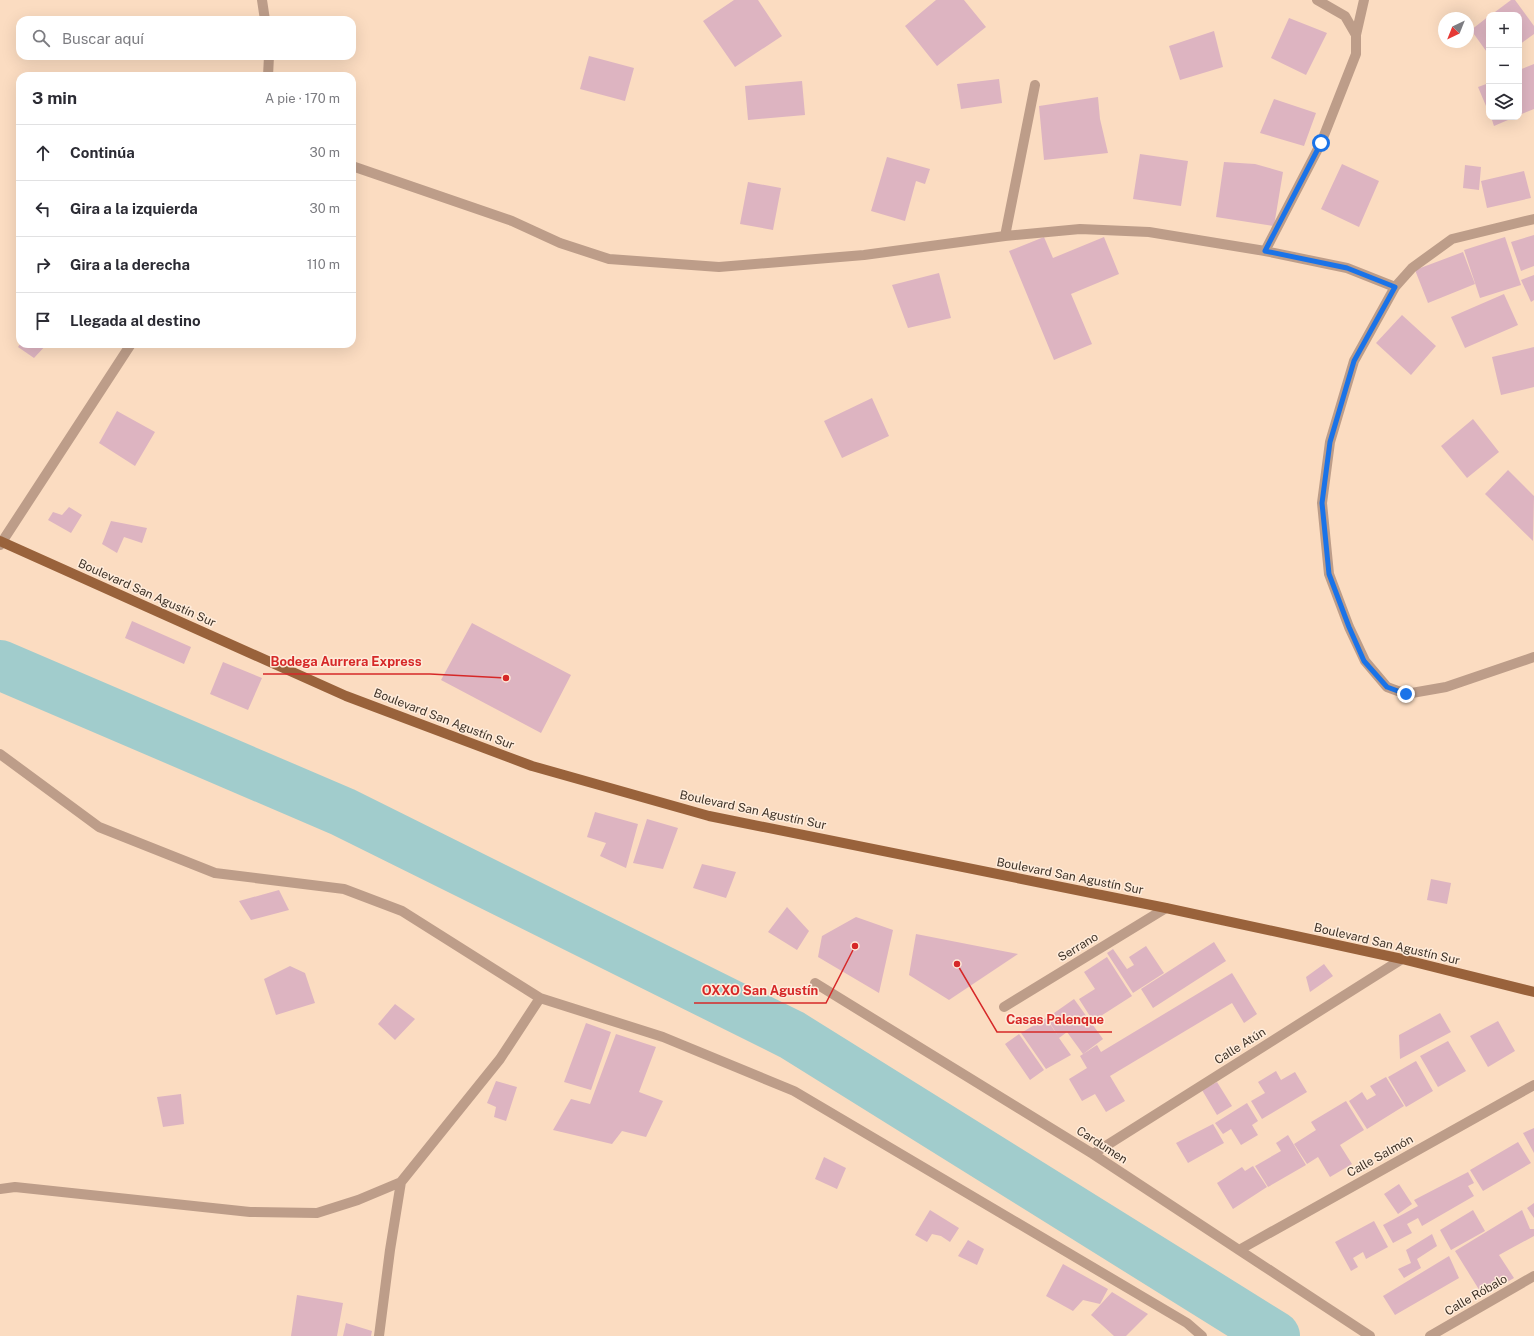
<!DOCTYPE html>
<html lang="es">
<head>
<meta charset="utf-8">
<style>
  body { margin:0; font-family:"Public Sans",sans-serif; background:#f7f7f7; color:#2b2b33 }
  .controls { position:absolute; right:12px; top:12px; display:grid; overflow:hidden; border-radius:8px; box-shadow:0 4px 16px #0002 }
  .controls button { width:36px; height:36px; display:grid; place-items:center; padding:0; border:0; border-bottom:1px solid #e1e1e2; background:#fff; color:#2b2b33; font:20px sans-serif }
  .compass { position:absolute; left:1438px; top:12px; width:36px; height:36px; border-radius:50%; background:#fff; box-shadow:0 4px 16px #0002; rotate:223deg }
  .stop { position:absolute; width:12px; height:12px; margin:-9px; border:3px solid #1a73e8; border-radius:50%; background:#fff }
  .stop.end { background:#1a73e8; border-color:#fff; box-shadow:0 1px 4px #0008 }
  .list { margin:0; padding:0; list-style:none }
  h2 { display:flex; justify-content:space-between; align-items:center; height:52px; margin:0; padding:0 16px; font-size:17px }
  h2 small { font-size:13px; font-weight:400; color:#7c7c81 }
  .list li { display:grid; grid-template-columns:26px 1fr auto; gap:12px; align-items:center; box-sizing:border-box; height:56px; padding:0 16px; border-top:1px solid #e1e1e2 }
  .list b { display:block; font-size:15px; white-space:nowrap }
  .list em { font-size:13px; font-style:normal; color:#7c7c81 }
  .icon { flex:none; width:22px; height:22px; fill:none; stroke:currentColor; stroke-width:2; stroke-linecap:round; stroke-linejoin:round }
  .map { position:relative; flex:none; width:1534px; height:1336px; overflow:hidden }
  .search { position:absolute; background:#fff; box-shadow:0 4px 16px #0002; left:16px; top:16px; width:340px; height:44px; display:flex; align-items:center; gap:10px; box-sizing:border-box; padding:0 14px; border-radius:12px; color:#7c7c81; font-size:15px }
  .panel { position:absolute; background:#fff; box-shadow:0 4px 16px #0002; left:16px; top:72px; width:340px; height:276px; border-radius:12px }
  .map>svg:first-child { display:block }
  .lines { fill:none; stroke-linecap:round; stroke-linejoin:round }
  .river { stroke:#a1cccc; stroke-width:50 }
  .building { fill:#ddb4c1 }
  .minor { stroke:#bd9d89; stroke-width:10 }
  .major { stroke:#99623b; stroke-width:10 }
  .route { stroke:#1a73e8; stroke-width:5 }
  .labels { text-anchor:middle; stroke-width:3; stroke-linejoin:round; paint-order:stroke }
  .street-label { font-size:12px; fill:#3e3227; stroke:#ffecdb }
  .leader { fill:none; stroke:#d62828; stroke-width:1.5 }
  .callout-dot { fill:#d62828; stroke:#ffecdb; stroke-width:1.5 }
  .callout-label { font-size:13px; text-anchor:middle; font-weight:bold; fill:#d62828; stroke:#ffecdb; stroke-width:3; stroke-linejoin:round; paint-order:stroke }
</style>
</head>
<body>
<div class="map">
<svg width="1534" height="1336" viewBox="0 0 1534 1336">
  <rect width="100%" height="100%" fill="#fbdcc1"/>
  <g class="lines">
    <path class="river" d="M0,665L343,812L792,1035L1275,1336"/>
  </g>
  <path class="building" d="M734,0H758L782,36L735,67L703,21Z
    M936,0H964L986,27L937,66L905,26Z
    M1511,0H1515L1534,26V34L1519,45V15H1491Z
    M1489,16V55L1471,30Z
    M1289,18L1327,33L1306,75L1271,58Z
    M1214,31L1223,67L1180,80L1169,46Z
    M589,56L634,68L625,101L580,89Z
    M1534,64V109L1519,115V70Z
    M999,79L1002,103L961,109L957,84Z
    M802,81L805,115L748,120L745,86Z
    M1489,83V113L1478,87Z
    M1098,97L1100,119L1108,153L1044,160L1039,106Z
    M1274,99L1316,113L1304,146L1260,133Z
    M1491,117H1515L1494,126Z
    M1140,154L1188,161L1181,206L1133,199Z
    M887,157L930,169L925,184L916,181L905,221L871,211Z
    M1224,162L1255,164L1283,172L1274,226L1216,217Z
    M1342,164L1379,181L1359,227L1321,209Z
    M1465,165L1481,167L1479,190L1463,188Z
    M1524,171L1531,198L1487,208L1481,181Z
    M748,182L781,188L773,230L740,224Z
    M1534,235V266L1521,271L1511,242Z
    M1044,237L1053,258L1104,237L1119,274L1071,294L1092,344L1054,360L1009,251Z
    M1505,237L1521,285L1480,298L1464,250Z
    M1463,252L1475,284L1428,303L1415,270Z
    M939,273L951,318L908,328L892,285Z
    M1534,275V300L1531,302L1521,280Z
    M1504,294L1518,325L1465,348L1451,317Z
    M1402,315L1436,346L1411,375L1376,343Z
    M20,344H47L34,358L18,347Z
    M1534,347V387L1501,395L1492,357Z
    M872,398L889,436L842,458L824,421Z
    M117,411L155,432L135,466L99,443Z
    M1473,419L1499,452L1467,478L1441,446Z
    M1508,470L1534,496L1533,541L1485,494Z
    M69,507L82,515L71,533L48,520L53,512L62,515Z
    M111,521L147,528L142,543L124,537L117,553L102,544Z
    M132,621L191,647L184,664L125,638Z
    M472,623L571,675L541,733L441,680Z
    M223,662L262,678L248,710L210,694Z
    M595,812L638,824L626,868L600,856L606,843L587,837Z
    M647,819L678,828L663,869L633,863Z
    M702,864L736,872L726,898L693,888Z
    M1431,879L1451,883L1447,904L1427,900Z
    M279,890L289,910L251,920L239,901Z
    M787,907L809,931L797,950L768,932Z
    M856,917L893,930L879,993L818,957L822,936Z
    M916,934L1018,954L949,1000L909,975Z
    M1214,942L1226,961L1153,1008L1141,989Z
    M1146,946L1164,973L1133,993L1107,953L1113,949L1127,969L1134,965L1129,957Z
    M1107,957L1132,996L1093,1021L1079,999L1095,989L1084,972Z
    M1324,964L1333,976L1310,992L1306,977Z
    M290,966L305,973L315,1003L276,1015L264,979Z
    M1232,973L1257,1014L1244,1023L1232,1003L1110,1076L1125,1101L1106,1112L1095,1094L1082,1101L1069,1079L1087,1068L1080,1056L1097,1045L1101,1052Z
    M1074,999L1103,1039L1083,1054L1067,1032L1059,1038L1071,1055L1046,1069L1021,1033L1046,1018L1058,1036L1047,1018Z
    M395,1004L415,1019L395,1040L378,1024Z
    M1440,1013L1451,1032L1400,1059L1399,1035Z
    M1498,1021L1515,1051L1488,1067L1470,1036Z
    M586,1023L611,1032L591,1090L564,1082Z
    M616,1034L656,1047L639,1092L663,1101L646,1137L622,1131L612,1144L553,1130L571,1099L590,1104Z
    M1019,1034L1044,1070L1030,1080L1005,1044Z
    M1448,1041L1466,1071L1438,1087L1420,1056Z
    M1416,1061L1433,1091L1406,1107L1388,1077Z
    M1276,1071L1281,1080L1295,1072L1307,1092L1262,1119L1251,1101L1265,1093L1258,1082Z
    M1386,1077L1404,1106L1367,1129L1349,1101L1362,1092L1367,1100L1376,1095L1370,1086Z
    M496,1081L517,1087L506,1121L494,1117L496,1107L487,1103Z
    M1217,1082L1232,1106L1217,1115L1202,1090Z
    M181,1094L184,1124L163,1127L157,1097Z
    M1346,1101L1364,1130L1340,1145L1352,1164L1330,1177L1318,1157L1307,1164L1294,1144L1316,1130L1311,1122Z
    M1247,1103L1258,1121L1252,1125L1258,1135L1241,1145L1231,1129L1223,1134L1215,1123Z
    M1213,1124L1224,1143L1188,1163L1176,1143Z
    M1534,1128V1153L1523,1133Z
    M1288,1135L1306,1165L1268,1187L1255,1166L1281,1151L1276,1143Z
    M1518,1142L1531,1163L1483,1191L1470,1170Z
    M824,1157L846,1168L837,1189L815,1179Z
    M1253,1166L1267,1187L1233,1209L1217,1183L1242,1167L1245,1171Z
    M1468,1172L1474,1183L1468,1186L1474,1196L1422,1226L1418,1218L1407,1224L1412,1233L1393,1243L1383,1225L1418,1206L1414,1200Z
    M1399,1184L1412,1204L1398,1214L1384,1194Z
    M1534,1203V1218L1527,1208Z
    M930,1210L959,1228L950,1242L941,1236L932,1234L927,1242L915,1235Z
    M1473,1210L1485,1231L1451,1250L1440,1230Z
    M1522,1210L1530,1229H1534V1236L1499,1255L1514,1278L1483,1296L1455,1251Z
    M1374,1221L1388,1247L1366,1259L1363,1252L1353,1258L1358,1267L1351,1271L1335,1242Z
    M1432,1234L1437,1246L1417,1259L1421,1268L1404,1278L1398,1269L1411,1263L1406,1250Z
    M968,1240L984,1249L977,1265L958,1256Z
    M1449,1256L1459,1278L1395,1315L1383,1296Z
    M1063,1264L1108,1289L1100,1304L1083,1300L1073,1311L1046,1296Z
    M1112,1292L1148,1314L1126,1336H1114L1091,1315Z
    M297,1295L343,1303L337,1336H291Z
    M346,1323L372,1331L371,1336H343Z"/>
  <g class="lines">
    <path class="minor" d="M262,0L265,20
      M1356,35L1364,0
      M268,76L269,56
      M352,166L512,221L560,243L609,259L719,267L864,255L1005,236L1080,229L1149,232L1265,251L1347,268L1395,287
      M1534,219L1452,239L1412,268L1395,287L1354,361L1330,442L1322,503L1329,574L1349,627L1365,661L1387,687L1406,694L1446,687L1534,657
      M1005,236L1035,85
      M1265,251L1321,143L1356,54V35L1345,16L1317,0
      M0,545L131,344
      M0,754L99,827L215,873L344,889L402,911L540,998L663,1037L794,1091L1187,1323L1202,1336
      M815,983L1093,1154L1370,1336
      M1004,1007L1166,908
      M1093,1154L1402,959
      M0,1189L15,1187L250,1212L317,1213L358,1200L401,1182L500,1059L540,998
      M1239,1250L1534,1085
      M379,1336L390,1250L401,1182
      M1430,1336L1534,1276"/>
    <path class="major" d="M0,541L346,696L532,766L709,816L1166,908L1402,959L1534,992"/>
  </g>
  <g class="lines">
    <path class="route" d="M1321,143L1265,251L1347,268L1395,287L1354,361L1330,442L1322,503L1329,574L1349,627L1364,661L1387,687L1406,694"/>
  </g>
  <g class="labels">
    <g class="street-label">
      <text transform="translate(147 593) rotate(24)" y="4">Boulevard San Agustín Sur</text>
      <text transform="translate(444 719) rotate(21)" y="4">Boulevard San Agustín Sur</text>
      <text transform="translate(753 810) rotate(12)" y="4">Boulevard San Agustín Sur</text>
      <text transform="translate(1070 876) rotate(11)" y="4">Boulevard San Agustín Sur</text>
      <text transform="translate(1387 944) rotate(13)" y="4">Boulevard San Agustín Sur</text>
      <text transform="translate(1078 947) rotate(-31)" y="4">Serrano</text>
      <text transform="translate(1240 1046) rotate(-32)" y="4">Calle Atún</text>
      <text transform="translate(1102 1145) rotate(33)" y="4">Cardumen</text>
      <text transform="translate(1380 1156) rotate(-29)" y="4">Calle Salmón</text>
      <text transform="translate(1476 1295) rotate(-30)" y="4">Calle Róbalo</text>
    </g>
  </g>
  <path class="leader" d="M506 678L430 674H263M855 946L826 1003H694M957 964L997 1032H1112"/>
  <g class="callout-dot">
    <circle cx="506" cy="678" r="4"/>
    <circle cx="855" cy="946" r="4"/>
    <circle cx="957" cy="964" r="4"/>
  </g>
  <g class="callout-label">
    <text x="346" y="666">Bodega Aurrera Express</text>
    <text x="760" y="995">OXXO San Agustín</text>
    <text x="1055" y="1024">Casas Palenque</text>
  </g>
</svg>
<div class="controls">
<button>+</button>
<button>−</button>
<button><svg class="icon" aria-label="layers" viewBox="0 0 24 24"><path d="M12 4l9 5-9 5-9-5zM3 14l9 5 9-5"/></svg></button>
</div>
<svg class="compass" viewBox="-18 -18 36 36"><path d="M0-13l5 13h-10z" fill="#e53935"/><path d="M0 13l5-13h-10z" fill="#7c7c81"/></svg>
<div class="stop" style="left:1321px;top:143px"></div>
<div class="stop end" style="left:1406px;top:694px"></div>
<div class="search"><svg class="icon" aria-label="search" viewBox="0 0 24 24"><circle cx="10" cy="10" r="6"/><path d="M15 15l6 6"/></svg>Buscar aquí</div>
<section class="panel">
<h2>3 min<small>A pie · 170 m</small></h2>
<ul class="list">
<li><svg class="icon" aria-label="ahead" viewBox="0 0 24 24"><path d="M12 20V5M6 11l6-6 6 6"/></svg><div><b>Continúa</b></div><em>30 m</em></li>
<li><svg class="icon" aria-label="left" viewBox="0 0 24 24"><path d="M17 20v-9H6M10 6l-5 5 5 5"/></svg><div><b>Gira a la izquierda</b></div><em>30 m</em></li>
<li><svg class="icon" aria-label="right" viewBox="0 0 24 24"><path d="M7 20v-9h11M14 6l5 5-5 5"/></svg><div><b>Gira a la derecha</b></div><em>110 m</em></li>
<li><svg class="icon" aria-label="arrive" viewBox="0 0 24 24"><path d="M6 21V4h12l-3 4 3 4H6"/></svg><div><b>Llegada al destino</b></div></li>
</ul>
</section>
</div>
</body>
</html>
